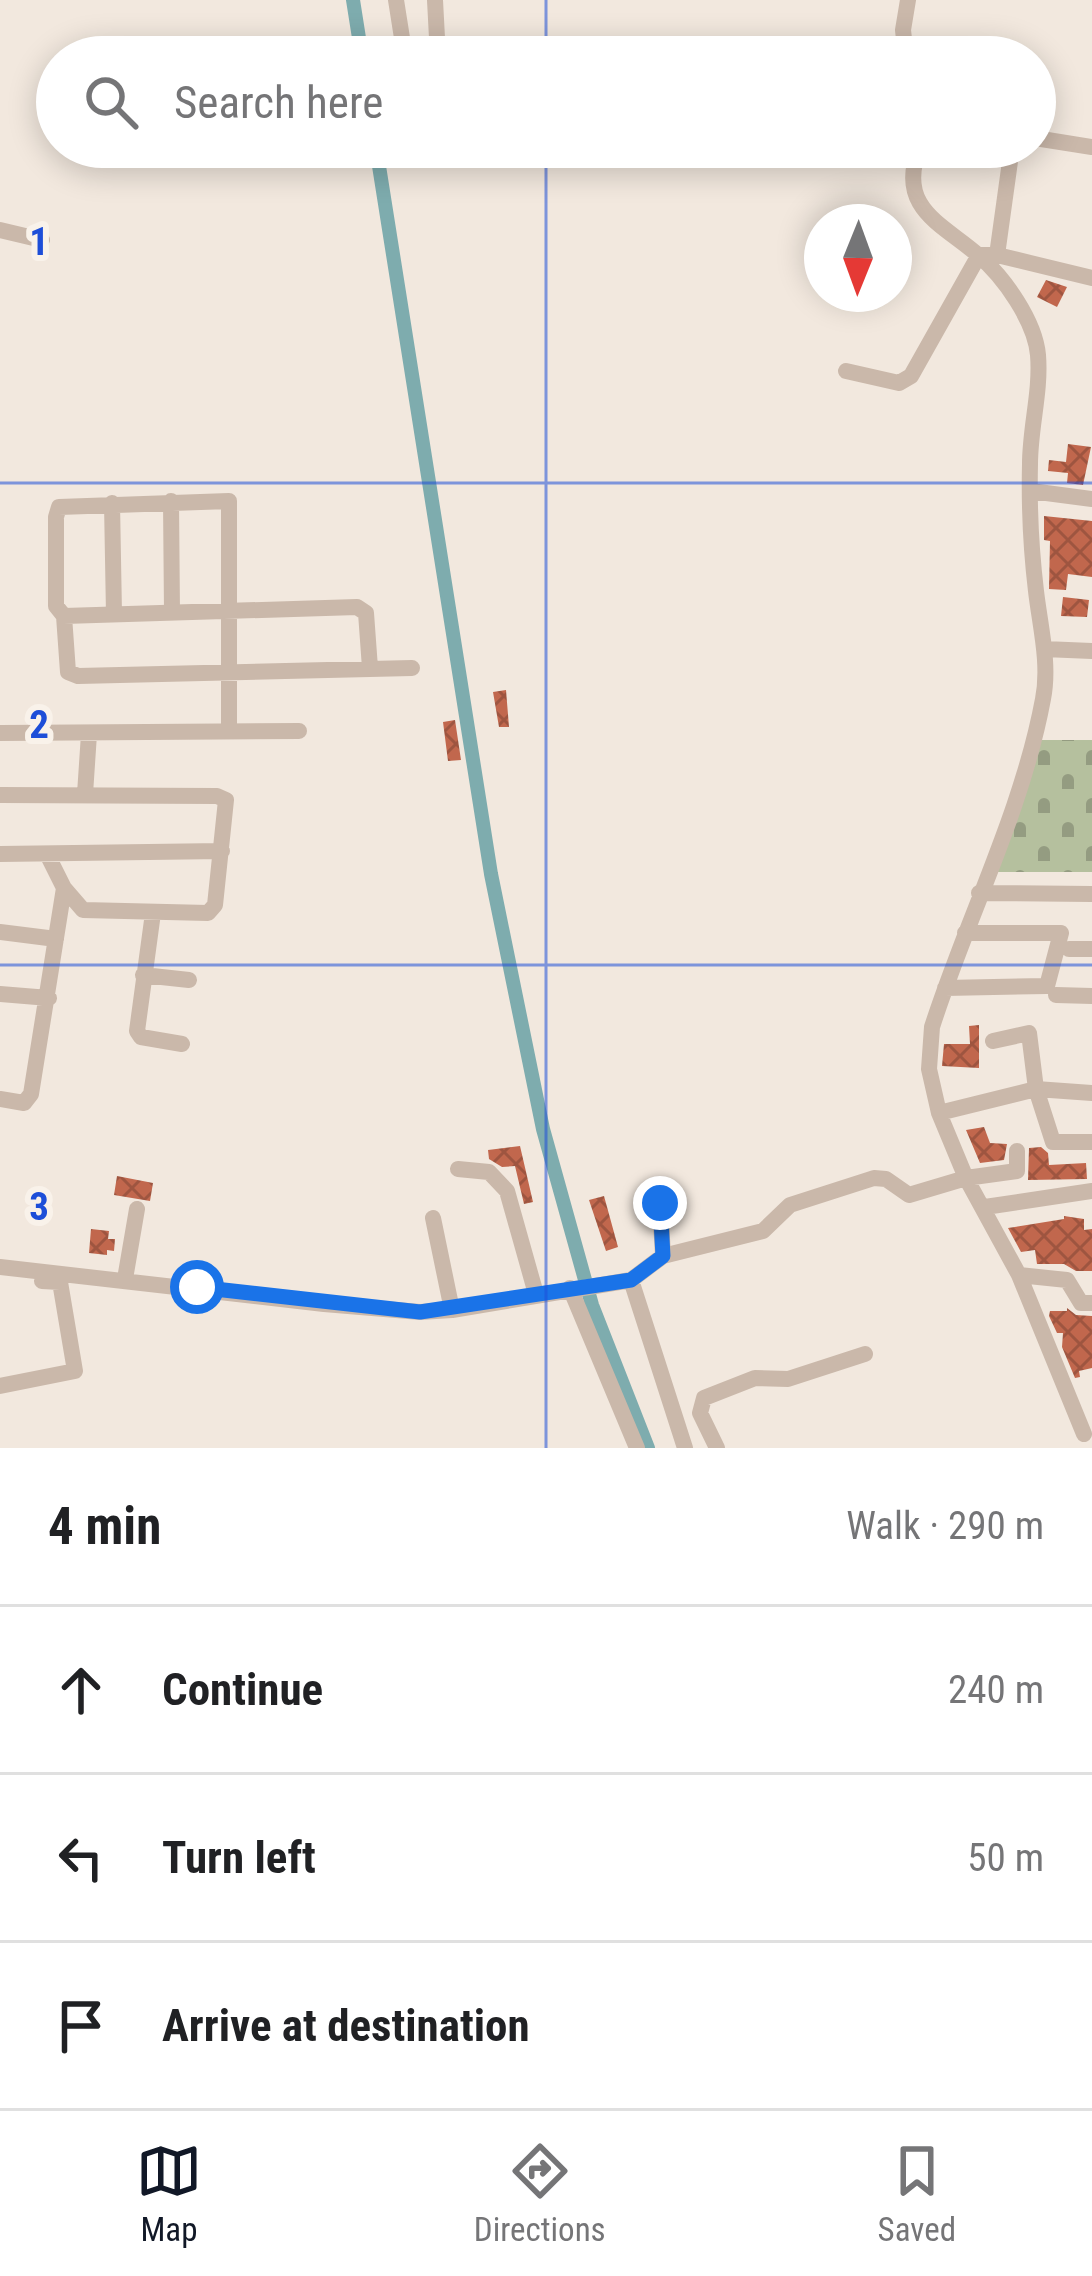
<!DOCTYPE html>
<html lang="en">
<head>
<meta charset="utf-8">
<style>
  body { margin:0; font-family:"Roboto Condensed",sans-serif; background:#f2f2f2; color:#202124 }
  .compass { position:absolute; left:804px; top:204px; width:108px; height:108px; border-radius:50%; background:#fff; box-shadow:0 6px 30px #0003; rotate:181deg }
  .stop { position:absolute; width:36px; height:36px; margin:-27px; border:9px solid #1a73e8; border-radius:50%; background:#fff }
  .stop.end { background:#1a73e8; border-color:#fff; box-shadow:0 3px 12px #0008 }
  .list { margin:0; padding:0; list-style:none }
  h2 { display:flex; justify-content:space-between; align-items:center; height:156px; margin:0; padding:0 48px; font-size:51px }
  h2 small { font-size:39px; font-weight:400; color:#757577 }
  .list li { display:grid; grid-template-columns:78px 1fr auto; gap:36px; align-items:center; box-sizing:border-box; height:168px; padding:0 48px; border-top:3px solid #e0e0e0 }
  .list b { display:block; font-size:45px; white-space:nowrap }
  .list em { font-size:39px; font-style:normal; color:#757577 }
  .icon { flex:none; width:66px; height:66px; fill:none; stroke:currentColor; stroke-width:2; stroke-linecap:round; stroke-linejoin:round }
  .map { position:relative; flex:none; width:1092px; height:1448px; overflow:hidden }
  .search { position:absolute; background:#fff; box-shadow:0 6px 30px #0003; left:36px; right:36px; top:36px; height:132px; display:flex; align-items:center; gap:30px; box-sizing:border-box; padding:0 42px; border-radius:66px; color:#757577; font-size:45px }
  .sheet { height:660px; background:#fff }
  nav { display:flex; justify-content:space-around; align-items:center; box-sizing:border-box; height:168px; border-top:3px solid #e0e0e0; background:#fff; font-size:33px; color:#757577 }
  nav a { display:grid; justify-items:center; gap:6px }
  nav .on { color:#111827 }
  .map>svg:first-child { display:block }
  .cemetery { fill:url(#cemetery-stones) }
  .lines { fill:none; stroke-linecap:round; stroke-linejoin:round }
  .canal { stroke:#7eacae; stroke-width:14 }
  .building { fill:url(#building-cross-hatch) }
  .minor { stroke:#cab8aa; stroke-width:16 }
  .route { stroke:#1a73e8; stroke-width:15 }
  .grid { fill:none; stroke:#1d4ed8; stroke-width:3; stroke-opacity:0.55 }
  .grid-label { font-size:39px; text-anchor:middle; font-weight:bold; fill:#1d4ed8; stroke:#f9f2ea; stroke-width:12; stroke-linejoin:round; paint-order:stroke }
</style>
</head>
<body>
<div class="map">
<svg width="1092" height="1448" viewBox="0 0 1092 1448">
  <defs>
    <pattern id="cemetery-stones" width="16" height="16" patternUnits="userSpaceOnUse" patternTransform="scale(3)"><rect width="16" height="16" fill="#b5c09e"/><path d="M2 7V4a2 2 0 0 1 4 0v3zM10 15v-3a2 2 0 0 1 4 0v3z" fill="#949c81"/></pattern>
    <pattern id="building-cross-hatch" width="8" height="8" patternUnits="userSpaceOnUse" patternTransform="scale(3)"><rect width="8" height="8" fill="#c1674d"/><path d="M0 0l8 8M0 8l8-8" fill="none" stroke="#9e5540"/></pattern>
  </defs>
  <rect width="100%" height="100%" fill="#f2e8de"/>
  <path class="cemetery" d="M1040,740H1092V872H993Z"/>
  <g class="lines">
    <path class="canal" d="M353,0L362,57
      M376,147L491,874L543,1129L592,1305L648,1448"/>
  </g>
  <path class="building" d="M1046,280L1067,287L1057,307L1037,297Z
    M1068,444L1091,447L1083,485L1067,483L1068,473L1048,471L1049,460L1066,462Z
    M1044,516L1092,521V577L1068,574L1066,590L1049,589L1050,541L1044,540Z
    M1063,597L1089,600L1087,617L1061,616Z
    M506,690L509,727H499L493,692Z
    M455,720L461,760L448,761L443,722Z
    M979,1025V1068L942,1066L944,1044H970L969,1026Z
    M984,1127L990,1143L1007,1144L1004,1160L980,1163L966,1130Z
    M520,1146L533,1202L524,1204L515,1166L502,1167L489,1159L488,1150Z
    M1041,1147L1048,1153L1049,1165L1086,1163L1087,1179L1028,1180L1029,1148Z
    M117,1176L153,1183L150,1201L114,1195Z
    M604,1196L618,1247L606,1251L589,1200Z
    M1064,1216L1084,1219V1230L1092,1229V1271H1076L1064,1264H1037L1035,1250L1021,1252L1008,1228L1064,1219Z
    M91,1229L109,1231L108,1239H115L114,1251L107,1250V1255L89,1253Z
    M1067,1308L1076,1315L1092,1316V1368L1079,1371L1080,1377L1075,1378L1062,1347L1063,1333H1057L1049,1316L1050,1311H1067Z"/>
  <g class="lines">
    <path class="minor" d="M396,0L405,57
      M435,0L438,57
      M906,57L903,30L908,0
      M1035,138L1092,147
      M920,147C895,208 943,224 978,255C1004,277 1035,321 1038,355C1041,392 1030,427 1030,464C1029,505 1031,549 1036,591C1040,626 1050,664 1043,699C1022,812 967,918 932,1027L929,1069L939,1113L966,1178L1019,1275L1084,1434
      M0,230L42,240
      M997,255L1092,278
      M846,371L899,383L911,376L979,255H997L1012,147
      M1031,491L1092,499
      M171,501L172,612
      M112,503L114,614
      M64,616L357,607L366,613L370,668
      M1044,649L1092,651
      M229,730V501L59,507L56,517V606L64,616L68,672L78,676L412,668
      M0,733L299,731
      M85,794L89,734
      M0,795L217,796L226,800L215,905L208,913L83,910L64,888L47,854
      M0,854L222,851
      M979,893L1092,894
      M153,913L137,1031L141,1037L182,1044
      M0,932L56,939
      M1069,949H1092
      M143,975L189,980
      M945,988L1047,986L1061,933H965
      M0,994L49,998
      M1056,995L1092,996
      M993,1041L1029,1033L1036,1089L1092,1093
      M0,1099L24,1103L31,1094L64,888
      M939,1113L1036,1089L1053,1142H1092
      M458,1169L489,1172L507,1191L536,1294
      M660,1203L663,1256
      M985,1207L1092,1191
      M433,1218L452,1310
      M0,1267L324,1304L420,1312L452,1310L631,1280L663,1256L763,1231L790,1205L874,1178L886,1179L909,1195L966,1178L1017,1171V1151
      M1019,1275L1067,1280L1081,1303H1092
      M125,1279L137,1209
      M631,1280L685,1448
      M570,1288L637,1448
      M0,1386L75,1371L60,1282L42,1281
      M717,1448L700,1413L704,1398L755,1378L788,1379L865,1354"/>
  </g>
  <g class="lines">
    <path class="route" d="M197,1287L420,1312L631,1280L663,1256L660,1203"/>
  </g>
  <path class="grid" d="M546,0V57M546,147V1448M0,483H1092M0,965H1092"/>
  <g class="grid-label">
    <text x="39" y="255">1</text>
    <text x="39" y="738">2</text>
    <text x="39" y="1220">3</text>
  </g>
</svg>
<svg class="compass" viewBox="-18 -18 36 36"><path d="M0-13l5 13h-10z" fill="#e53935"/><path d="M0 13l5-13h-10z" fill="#757577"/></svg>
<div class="stop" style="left:197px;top:1287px"></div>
<div class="stop end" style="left:660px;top:1203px"></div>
<div class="search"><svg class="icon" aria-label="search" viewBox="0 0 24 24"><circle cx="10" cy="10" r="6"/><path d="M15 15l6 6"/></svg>Search here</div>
</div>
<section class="sheet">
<h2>4 min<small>Walk · 290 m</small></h2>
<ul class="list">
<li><svg class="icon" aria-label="ahead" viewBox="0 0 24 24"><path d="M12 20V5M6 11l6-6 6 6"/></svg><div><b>Continue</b></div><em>240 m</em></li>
<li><svg class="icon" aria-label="left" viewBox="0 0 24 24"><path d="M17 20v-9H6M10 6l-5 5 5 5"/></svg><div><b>Turn left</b></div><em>50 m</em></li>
<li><svg class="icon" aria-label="arrive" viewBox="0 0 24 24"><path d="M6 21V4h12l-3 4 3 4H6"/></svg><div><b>Arrive at destination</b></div></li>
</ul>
</section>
<nav>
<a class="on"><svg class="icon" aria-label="map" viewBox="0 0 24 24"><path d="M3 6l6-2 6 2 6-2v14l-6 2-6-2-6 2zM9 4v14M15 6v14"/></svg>Map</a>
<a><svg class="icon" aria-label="directions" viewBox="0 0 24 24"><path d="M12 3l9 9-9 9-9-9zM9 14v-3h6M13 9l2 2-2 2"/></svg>Directions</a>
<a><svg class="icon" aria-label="saved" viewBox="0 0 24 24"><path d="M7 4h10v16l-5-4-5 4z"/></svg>Saved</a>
</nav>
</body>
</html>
